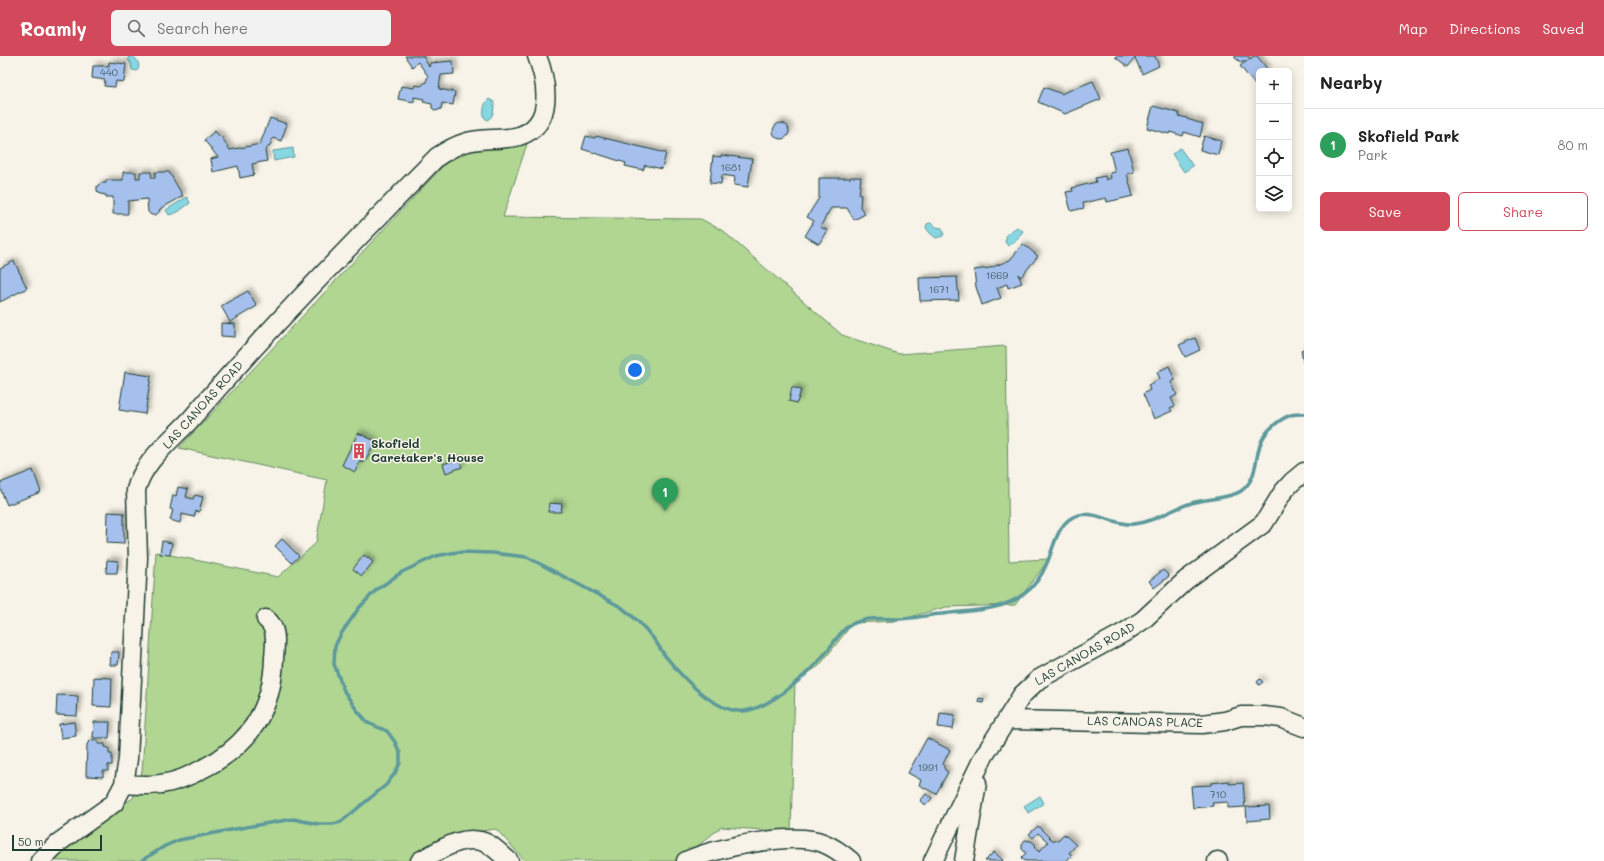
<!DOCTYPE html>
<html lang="en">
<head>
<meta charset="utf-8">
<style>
  body { margin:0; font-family:Mali,sans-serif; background:#f2f2f2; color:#222 }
  .controls { position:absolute; right:12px; top:12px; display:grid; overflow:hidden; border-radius:6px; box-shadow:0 2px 10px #0003 }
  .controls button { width:36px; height:36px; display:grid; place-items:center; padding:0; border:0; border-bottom:1px solid #e0e0e0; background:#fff; color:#222; font:20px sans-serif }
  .scale { position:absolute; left:12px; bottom:10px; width:90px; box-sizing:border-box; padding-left:4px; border:2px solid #1f3d34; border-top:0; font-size:11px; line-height:14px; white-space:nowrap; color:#1f3d34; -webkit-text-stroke:3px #f7f3e8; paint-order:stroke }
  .you { position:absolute; left:635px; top:314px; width:14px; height:14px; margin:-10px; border:3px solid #fff; border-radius:50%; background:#1a73e8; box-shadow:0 0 0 6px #1a73e833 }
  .badge { display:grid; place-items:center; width:26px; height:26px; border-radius:50%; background:#d1495b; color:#fff; font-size:13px; font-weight:700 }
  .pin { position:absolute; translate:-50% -33px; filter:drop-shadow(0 1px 2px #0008) }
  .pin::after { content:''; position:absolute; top:21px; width:14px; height:12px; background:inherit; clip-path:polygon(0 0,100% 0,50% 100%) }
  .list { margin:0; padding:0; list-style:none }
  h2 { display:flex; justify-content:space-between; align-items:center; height:52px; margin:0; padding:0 16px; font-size:17px }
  h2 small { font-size:13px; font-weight:400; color:#767676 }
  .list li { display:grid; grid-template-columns:26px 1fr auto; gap:12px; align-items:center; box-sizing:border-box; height:72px; padding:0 16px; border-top:1px solid #e0e0e0 }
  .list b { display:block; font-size:15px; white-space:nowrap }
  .list p { margin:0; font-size:13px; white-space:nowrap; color:#767676 }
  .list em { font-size:13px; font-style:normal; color:#767676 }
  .actions { display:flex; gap:8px; padding:12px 16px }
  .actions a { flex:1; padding:9px 0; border:1px solid #d1495b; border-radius:6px; text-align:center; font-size:14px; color:#d1495b }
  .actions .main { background:#d1495b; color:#fff }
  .icon { flex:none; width:22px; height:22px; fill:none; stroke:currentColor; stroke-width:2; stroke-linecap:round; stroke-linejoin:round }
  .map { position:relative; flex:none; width:1304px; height:805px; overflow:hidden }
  header { display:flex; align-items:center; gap:24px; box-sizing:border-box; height:56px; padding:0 20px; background:#d1495b; color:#fff }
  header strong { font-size:19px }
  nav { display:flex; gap:22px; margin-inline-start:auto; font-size:14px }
  .search { width:280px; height:36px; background:#f2f2f2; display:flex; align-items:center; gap:10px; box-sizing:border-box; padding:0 14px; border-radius:6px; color:#767676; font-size:15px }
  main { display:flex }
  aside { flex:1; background:#fff }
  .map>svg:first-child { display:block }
  .green { fill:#b0d692; stroke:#688a63 }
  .water { fill:#87d7e2; stroke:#5d999c }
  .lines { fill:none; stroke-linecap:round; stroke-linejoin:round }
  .stream { stroke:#5d999c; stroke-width:3.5 }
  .building { fill:#a6c0ed; stroke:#1f3d34; filter:url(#shadow) }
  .minor-casing { stroke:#1f3d34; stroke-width:21 }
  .minor { stroke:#f7f3e8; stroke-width:18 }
  .labels { text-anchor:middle; stroke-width:3; stroke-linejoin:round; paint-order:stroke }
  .number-label { font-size:10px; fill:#415e62 }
  .street-label { font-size:12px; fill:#1f3d34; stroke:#f7f3e8 }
  .poi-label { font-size:12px; font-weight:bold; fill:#1f3d34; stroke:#f7f3e8; text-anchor:start }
</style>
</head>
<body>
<header>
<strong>Roamly</strong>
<div class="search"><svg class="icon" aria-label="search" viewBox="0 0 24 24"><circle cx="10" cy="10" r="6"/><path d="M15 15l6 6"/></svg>Search here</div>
<nav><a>Map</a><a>Directions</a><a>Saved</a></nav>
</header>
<main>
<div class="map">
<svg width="1304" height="805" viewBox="0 0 1304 805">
  <defs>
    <filter id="shadow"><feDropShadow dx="3.5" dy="-3.5" stdDeviation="2" flood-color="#0004"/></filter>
  </defs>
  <rect width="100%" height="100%" fill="#f7f3e8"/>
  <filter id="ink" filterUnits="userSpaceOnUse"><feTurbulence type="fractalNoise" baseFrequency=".025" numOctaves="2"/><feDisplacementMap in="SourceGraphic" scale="8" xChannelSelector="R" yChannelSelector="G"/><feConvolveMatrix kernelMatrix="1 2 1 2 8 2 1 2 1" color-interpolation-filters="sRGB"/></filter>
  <g filter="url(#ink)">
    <path class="green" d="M527,88L503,161L701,163L723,175L842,279L899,298L1006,290L1009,505L1049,503L1015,549L946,551L896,565L853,567L819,610L795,625L791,776L721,771L680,805H525L496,773L467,777L429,797L408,805H44L48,796L133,742L142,716L156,496L278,521L316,487L327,424L179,392L456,96Z"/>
    <path class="water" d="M129,0H133C138,4 141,10 137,15L132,14L131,8L128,3Z
      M489,43L494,46C494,53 494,61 487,64L484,61C483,54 484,47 489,43Z
      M293,92L294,101L274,105L273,95Z
      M1180,92L1193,110L1184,116L1172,98Z
      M187,141L190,147L178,156L169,159L166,154Z
      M930,167L933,168L936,171L942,172L944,176L943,180L936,182L930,177L926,172L927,168Z
      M1017,171L1023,175L1016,185L1008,190L1005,186L1007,178Z
      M1040,740L1044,747L1028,757L1024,750Z"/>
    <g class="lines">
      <path class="stream" d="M141,805L165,790L179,784L246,771L293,763L318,768H333L341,766L386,729L395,717L400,707V697L395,686L387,675L368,667L356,653L344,635L334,608L335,590L341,578L359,552L376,534L402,516L436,500L457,496L492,497L527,501L621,551C633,560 643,569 652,581C658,587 661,596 667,602C683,622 711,652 738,655C764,658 807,619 823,600C835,587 841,570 860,565C873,561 885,563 898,563C912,563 927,559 941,558C970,554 1000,556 1024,538C1034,531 1042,519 1047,507C1054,491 1058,463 1079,459C1097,455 1116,470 1134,468C1156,466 1174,451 1195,446C1207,443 1231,442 1241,435C1259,422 1254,400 1262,384C1267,373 1280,363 1291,359C1295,358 1300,358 1304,358"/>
    </g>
    <path class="building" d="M405,0H423L429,11L430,7L453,5L454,18L441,19L439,33L455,36L453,49L442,47L441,53L436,55L432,52V48L423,46L424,43L414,41V46L398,43L401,30L414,32L415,29L421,30L426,26L428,20L418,6L412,11Z
      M1116,0H1155L1159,10L1142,18L1135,2L1128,11L1115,1Z
      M1235,0H1248L1250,3L1245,6L1243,4L1242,7L1235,2Z
      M1254,0H1257L1269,15H1259V34L1240,10Z
      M109,6L126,8L124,26L116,25L115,31L104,30L105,24L92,22L93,10H109Z
      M1093,25L1101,43L1065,58L1038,46L1044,31L1062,38L1063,37Z
      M1153,50L1179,57V60L1187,62V63L1203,68L1200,81L1184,76L1183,80L1170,76L1169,78L1147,72Z
      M270,62L287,68L281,85L273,82L270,89L265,95L267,105L252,108L254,119L240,122L238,110L213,116L211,103L218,101L217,100L204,84L215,75L220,81L221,80L230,94L260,88Z
      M773 75a8 8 0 1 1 16 0a8 8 0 1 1-16 0Z
      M586,80L595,82L596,80L666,97L662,113L645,109L643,114L625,110L626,107L582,93Z
      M1204,80L1221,85L1218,99L1200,94Z
      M1128,92L1134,116L1127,118L1133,140L1107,146L1106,142L1083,147L1084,152L1071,155L1066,136L1073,135L1072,132L1096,126L1095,122L1105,120L1106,124L1111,122L1110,117L1115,116L1110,96Z
      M721,99L752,103L748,131L734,129L735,121L722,119L721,128L710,127L713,100L721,101Z
      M123,116H136V122H140V116H151L152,122H155V116H169L183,140L160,153L159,156L156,159H151L148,156L147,143L128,145V158H113V141H106V139L100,138L97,135V130L101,127H106V124H123Z
      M851,121H861L859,139H861L860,151L865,158L854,164L847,152H831L820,171L827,174L819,188L805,180L814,165L807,161L819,142V122H851Z
      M1023,188L1038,200L1021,221L1018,218L1022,227L1008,232L1007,228L997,232L1001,242L982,249L976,231L974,214L990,212L1010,204Z
      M14,205L27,232L0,246V212Z
      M957,221L959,244L920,245L919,222Z
      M248,235L257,250L230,266L221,250Z
      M221,267L235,268V281L221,280Z
      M1195,282L1200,294L1185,301L1179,289Z
      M1304,293V311L1301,294Z
      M1169,310L1175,324L1171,326L1177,339L1171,342L1175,350L1170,352L1172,355L1154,363L1143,338L1150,334L1148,329L1160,323L1157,316Z
      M125,316L151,320L145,358L119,354Z
      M792,331L801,334L797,347L789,345Z
      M358,377L375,385L364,407L360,405L355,416L342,409Z
      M459,403L462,411L446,417L443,408Z
      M33,414L41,436L7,449L0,432V427Z
      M178,431L188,433L186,441L193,443L195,439L203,441L199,456L196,455L194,461L182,458L180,467L170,464L173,454L170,453L173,439L176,440Z
      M549,447L562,448L561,456H548Z
      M108,456L124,457V488L107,487Z
      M282,483L299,500L292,507L275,490Z
      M162,485L172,487L170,499L160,498Z
      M364,499L373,506L362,520L353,513Z
      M107,504L118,505L117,517H106Z
      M1163,514L1169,520L1154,532L1149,525Z
      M111,596H119L118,609H110Z
      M94,621L112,622L111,651L93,650Z
      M1260,623L1263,626L1259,629L1257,626Z
      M57,639L78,640L77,660L56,659Z
      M979,642L984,643L983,647L978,646Z
      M940,657L955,659L953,673L938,671Z
      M74,666L76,680L61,682L59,668Z
      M94,666H110L109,682H93Z
      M927,682L950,694L943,708L945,714L948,716L936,738L919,729L921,724L908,717Z
      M91,684H98V688H105V691L109,692V698H112V709H108V715H103V721L86,720L87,688Z
      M1229,725V728L1243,727L1245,751L1228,752V746L1212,747L1213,750L1193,752L1191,730L1211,729V727Z
      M926,738L932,742L926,749L920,745Z
      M1269,750L1270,763L1247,765L1246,751Z
      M1038,770L1052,784H1058L1064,778L1076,789L1069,797L1072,799L1066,805H1025L1021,802L1026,797L1022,793V788L1025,784L1031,785L1035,788L1036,793L1039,796L1048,786L1038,777L1033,782L1029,778Z
      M994,796L1003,804L1002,805H985Z"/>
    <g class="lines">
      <defs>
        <path id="minor" d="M1007,664L1202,668L1225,665L1241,660H1264L1281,662L1304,671
          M124,728C136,729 149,730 161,728C177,726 192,719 206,711C250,688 273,652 274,602C275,588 278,572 266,563
          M40,805L58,787L114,747L124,728L128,703L138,502L136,434C143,405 172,384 191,363C269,272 353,187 437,101C446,95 454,90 464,87C482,81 501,85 519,80C555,69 547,26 537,0
          M420,805C440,794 466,775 490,789C496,793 503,800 509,805
          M686,805C715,792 794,775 823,787C833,791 844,799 851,805
          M933,805L984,700L1022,639L1039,623L1125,576L1143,564L1186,524L1264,467L1283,436L1292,426L1304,416
          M964,805L977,727
          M1217,805H1218"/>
      </defs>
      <use href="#minor" class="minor-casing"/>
      <use href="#minor" class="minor"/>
    </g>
  </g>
  <defs>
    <symbol id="building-bare" viewBox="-9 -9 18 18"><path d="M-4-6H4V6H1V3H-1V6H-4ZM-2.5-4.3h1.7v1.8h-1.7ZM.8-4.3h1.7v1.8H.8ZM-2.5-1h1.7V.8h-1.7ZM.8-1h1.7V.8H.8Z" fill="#d1495b" stroke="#f7f3e8" stroke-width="2.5" paint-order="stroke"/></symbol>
  </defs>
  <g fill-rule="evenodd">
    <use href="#building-bare" x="348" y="384" width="22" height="22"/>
  </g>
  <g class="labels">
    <g class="number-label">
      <text x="109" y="20">440</text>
      <text x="731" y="115">1681</text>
      <text x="997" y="223">1669</text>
      <text x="939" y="237">1671</text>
      <text x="928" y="715">1991</text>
      <text x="1218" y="742">710</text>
    </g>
    <g class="street-label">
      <text transform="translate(203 349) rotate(-48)" y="4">LAS CANOAS ROAD</text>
      <text transform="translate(1085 598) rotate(-30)" y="4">LAS CANOAS ROAD</text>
      <text transform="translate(1145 666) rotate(1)" y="4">LAS CANOAS PLACE</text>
    </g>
    <g class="poi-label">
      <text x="371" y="392">Skofield<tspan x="371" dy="14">Caretaker's House</tspan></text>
    </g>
  </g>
</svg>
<div class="controls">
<button>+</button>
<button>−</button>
<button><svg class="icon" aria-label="locate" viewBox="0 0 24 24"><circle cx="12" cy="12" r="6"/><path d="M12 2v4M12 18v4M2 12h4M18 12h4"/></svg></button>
<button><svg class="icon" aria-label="layers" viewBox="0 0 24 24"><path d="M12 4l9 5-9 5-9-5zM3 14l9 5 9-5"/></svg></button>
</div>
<div class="scale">50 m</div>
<div class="you"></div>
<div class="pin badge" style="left:665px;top:455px;background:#2e9e5b">1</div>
</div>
<aside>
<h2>Nearby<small></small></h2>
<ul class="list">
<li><span class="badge" style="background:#2e9e5b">1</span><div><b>Skofield Park</b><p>Park</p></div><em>80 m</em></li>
</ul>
<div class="actions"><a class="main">Save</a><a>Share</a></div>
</aside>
</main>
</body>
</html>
